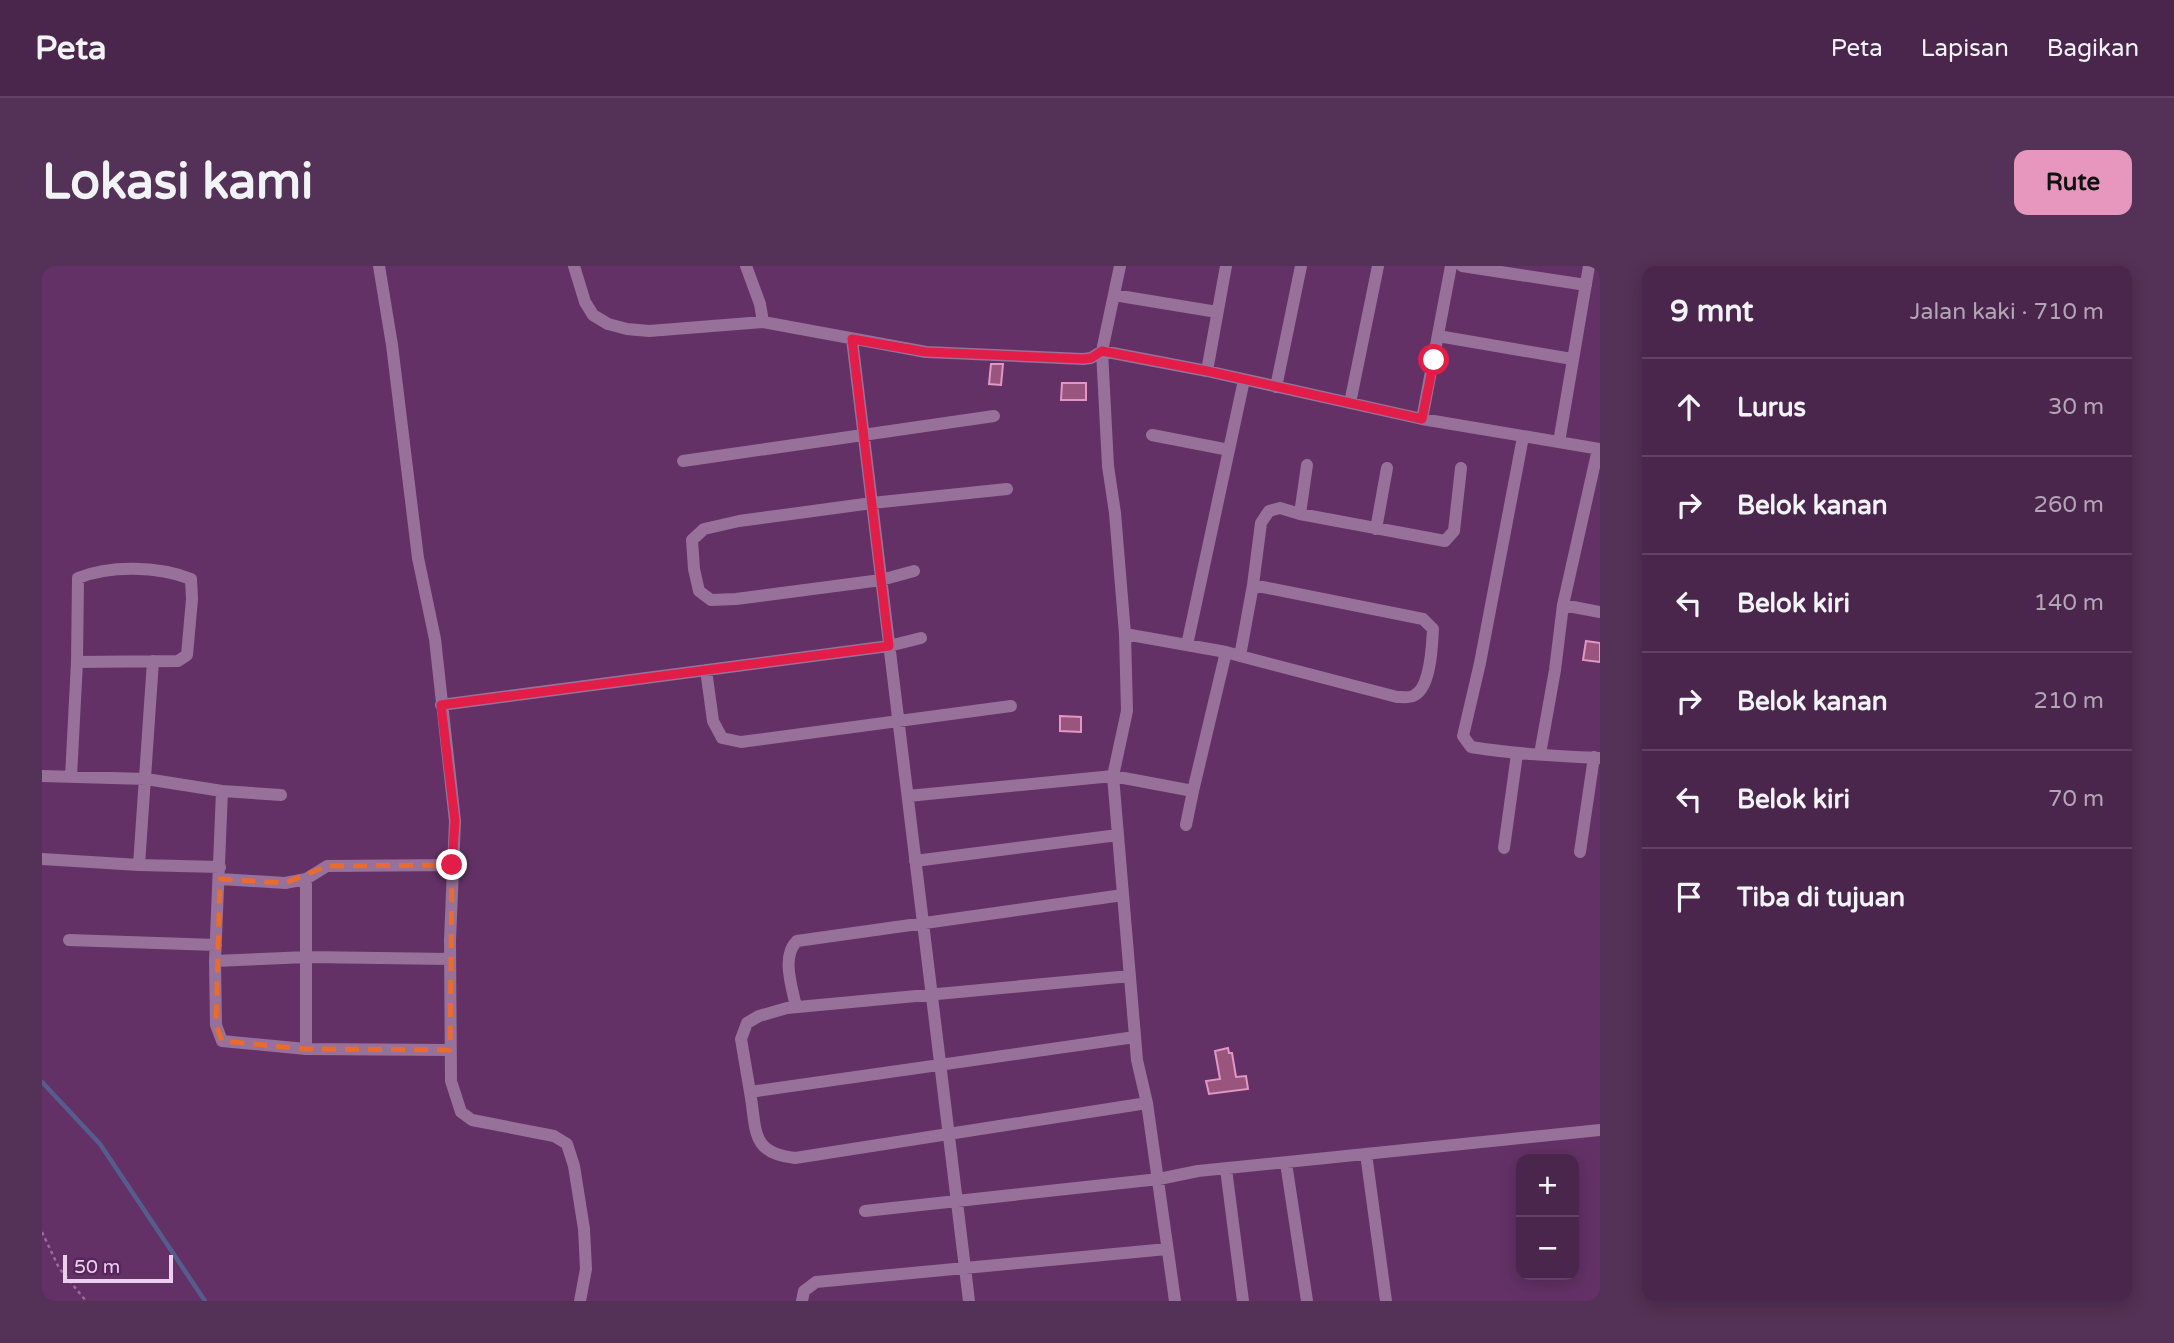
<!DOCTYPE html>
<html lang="id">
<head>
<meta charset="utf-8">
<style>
  body { margin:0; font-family:"Varela Round",sans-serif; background:#543156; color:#f1f3f6 }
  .controls { position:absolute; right:21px; bottom:21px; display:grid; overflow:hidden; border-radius:14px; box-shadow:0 4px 18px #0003 }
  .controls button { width:63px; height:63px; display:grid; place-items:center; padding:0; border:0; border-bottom:2px solid #614264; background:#4a254c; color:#f1f3f6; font:35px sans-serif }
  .scale { position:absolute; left:21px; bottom:18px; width:110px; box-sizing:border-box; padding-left:7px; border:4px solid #ecceed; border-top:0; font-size:19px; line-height:24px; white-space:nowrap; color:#ecceed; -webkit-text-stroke:5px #57265b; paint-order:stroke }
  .stop { position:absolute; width:21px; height:21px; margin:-16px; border:5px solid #e11d48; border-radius:50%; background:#fff }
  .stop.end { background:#e11d48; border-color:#fff; box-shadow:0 2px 7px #0008 }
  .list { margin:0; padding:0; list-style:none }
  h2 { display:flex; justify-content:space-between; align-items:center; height:91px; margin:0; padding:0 28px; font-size:30px }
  h2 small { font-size:23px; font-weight:400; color:#b2a5b5 }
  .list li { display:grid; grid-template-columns:46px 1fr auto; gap:21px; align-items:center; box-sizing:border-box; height:98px; padding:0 28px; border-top:2px solid #614264 }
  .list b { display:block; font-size:26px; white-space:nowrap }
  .list em { font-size:23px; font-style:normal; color:#b2a5b5 }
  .icon { flex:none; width:38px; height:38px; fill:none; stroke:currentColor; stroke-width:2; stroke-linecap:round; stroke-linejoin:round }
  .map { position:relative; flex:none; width:1558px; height:1035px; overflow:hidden; border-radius:14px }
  header { display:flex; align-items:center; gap:42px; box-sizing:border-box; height:98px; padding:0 35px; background:#4a254c; border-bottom:2px solid #614264 }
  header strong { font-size:33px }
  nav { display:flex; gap:38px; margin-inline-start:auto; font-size:24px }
  .intro { display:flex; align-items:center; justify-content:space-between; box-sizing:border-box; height:168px; padding:0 42px }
  h1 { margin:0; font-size:49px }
  .button { padding:18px 32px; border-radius:14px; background:#e797bd; color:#111; font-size:24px; font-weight:700 }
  main { display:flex; gap:42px; padding:0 42px }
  aside { flex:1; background:#4a254c; border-radius:14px; box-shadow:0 4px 18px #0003 }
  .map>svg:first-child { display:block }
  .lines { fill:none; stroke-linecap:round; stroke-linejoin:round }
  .stream { stroke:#565d8e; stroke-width:4.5 }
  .building { fill:#9a557e; stroke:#e297c2; stroke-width:2 }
  .path { stroke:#976c99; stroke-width:2.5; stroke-dasharray:3.5 3.5; stroke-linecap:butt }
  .street { stroke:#977199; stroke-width:12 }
  .route { stroke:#e11d48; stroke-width:9 }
  .marked { fill:none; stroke:#e96b2e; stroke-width:5; stroke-dasharray:14 9; stroke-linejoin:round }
</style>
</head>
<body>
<header>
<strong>Peta</strong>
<nav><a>Peta</a><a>Lapisan</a><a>Bagikan</a></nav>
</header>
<div class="intro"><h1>Lokasi kami</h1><a class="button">Rute</a></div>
<main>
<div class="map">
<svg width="1558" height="1035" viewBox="0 0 1558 1035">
  <rect width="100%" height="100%" fill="#633166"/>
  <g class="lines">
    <path class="stream" d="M0,816L58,878L163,1035"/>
  </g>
  <path class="building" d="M949,98H961L959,119L947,118Z
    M1020,117H1044V134H1019Z
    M1544,375L1558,377V396L1541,394Z
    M1018,450L1039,451V466L1018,465Z
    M1186,782L1187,787H1190L1194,811L1204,810L1206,823L1167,828L1164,815L1178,813L1173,785Z"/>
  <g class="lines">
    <path class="path" d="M0,966L17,1002L44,1035"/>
    <path class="street" d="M337,0L350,79L376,292L393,373L413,555L408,674L409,815L419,846L430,854L512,870L525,878L532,900L542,963L544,1003L538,1035
      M532,0L543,36L551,49L566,58L585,63L607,65L721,56L884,86L1041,93L1049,92L1060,85L1165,105L1380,153L1558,183
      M704,0L718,38L721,56
      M1078,0L1060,85L1066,200L1073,247L1083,368L1085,445L1071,510L1095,794L1105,837L1133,1035
      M1420,0L1544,19
      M1072,29L1175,46
      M1396,70L1530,93
      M810,73L927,1035
      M1165,105L1184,0
      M1234,121L1259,0
      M1308,137L1336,0
      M1380,153L1409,0
      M1110,169L1187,184
      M1481,171L1438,397L1421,470L1429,481C1472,488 1515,490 1558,492
      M1517,176L1547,0
      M641,195L952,150
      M1258,248L1265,199
      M1334,263L1345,202
      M872,305L839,314L694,333L669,334L657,325L652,303L650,274L662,263L697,255L830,237L965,223
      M1211,319L1219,257L1227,245L1238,242L1258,248L1403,275L1412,265L1419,202
      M1521,339L1558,346
      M1145,379L1202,114
      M1184,386L1198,390L1355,431C1360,431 1367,432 1371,430C1389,423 1390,380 1391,363L1381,353L1211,319L1198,390
      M664,404L671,455L680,472L699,476L969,440
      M399,439L847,380L879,372
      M1498,488L1513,404L1521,339L1556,183
      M0,510L104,513L180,525
      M29,511L35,396L36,312C68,299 116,300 149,313L150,333L145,389L136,395L35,396
      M239,529L180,525L173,695L174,759L180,775L264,783L408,784
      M866,530L1071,510L1151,525L1184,386L1083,368
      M1144,559L1151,525
      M1462,582L1475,488
      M1538,586L1552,491
      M0,593L97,599L111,395
      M873,595L1076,569
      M97,599L178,601
      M178,613L243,617L264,613L285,600L410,599
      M264,613V783
      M27,674L174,679
      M173,695L266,691L408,693
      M754,741C750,721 739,690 755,675L1081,629
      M1093,771L708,826C715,865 708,887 753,892L1105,837
      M708,826L699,773L705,757L717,750L745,742L1088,710
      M1324,888L1344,1035
      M1244,897L1265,1035
      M1184,903L1201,1035
      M823,945L1117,913L1156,905L1558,864
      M760,1035L762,1025L774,1016L1125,983"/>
  </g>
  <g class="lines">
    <path class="route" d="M410,599L413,555L399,439L847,380L810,73L884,86L1041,93L1049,92L1060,85L1165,105L1380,153L1392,94"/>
  </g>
  <path class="marked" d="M410,599L408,784L264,783L180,775L174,759L178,613L243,617L285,600Z"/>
</svg>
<div class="controls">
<button>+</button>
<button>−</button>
</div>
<div class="scale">50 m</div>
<div class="stop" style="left:1392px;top:94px"></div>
<div class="stop end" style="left:410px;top:599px"></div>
</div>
<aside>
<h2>9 mnt<small>Jalan kaki · 710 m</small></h2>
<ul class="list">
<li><svg class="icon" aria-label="ahead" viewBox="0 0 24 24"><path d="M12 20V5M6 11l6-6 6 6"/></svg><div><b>Lurus</b></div><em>30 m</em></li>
<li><svg class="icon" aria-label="right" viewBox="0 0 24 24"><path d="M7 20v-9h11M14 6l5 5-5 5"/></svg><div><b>Belok kanan</b></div><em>260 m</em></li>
<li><svg class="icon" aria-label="left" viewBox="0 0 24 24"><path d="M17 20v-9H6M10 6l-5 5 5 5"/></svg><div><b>Belok kiri</b></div><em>140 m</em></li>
<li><svg class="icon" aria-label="right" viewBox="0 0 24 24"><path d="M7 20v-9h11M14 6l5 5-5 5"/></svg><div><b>Belok kanan</b></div><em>210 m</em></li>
<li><svg class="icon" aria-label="left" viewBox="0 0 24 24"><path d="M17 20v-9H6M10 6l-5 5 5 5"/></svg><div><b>Belok kiri</b></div><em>70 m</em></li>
<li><svg class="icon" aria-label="arrive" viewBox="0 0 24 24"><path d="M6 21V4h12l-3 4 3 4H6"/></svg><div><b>Tiba di tujuan</b></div></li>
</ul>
</aside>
</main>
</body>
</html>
